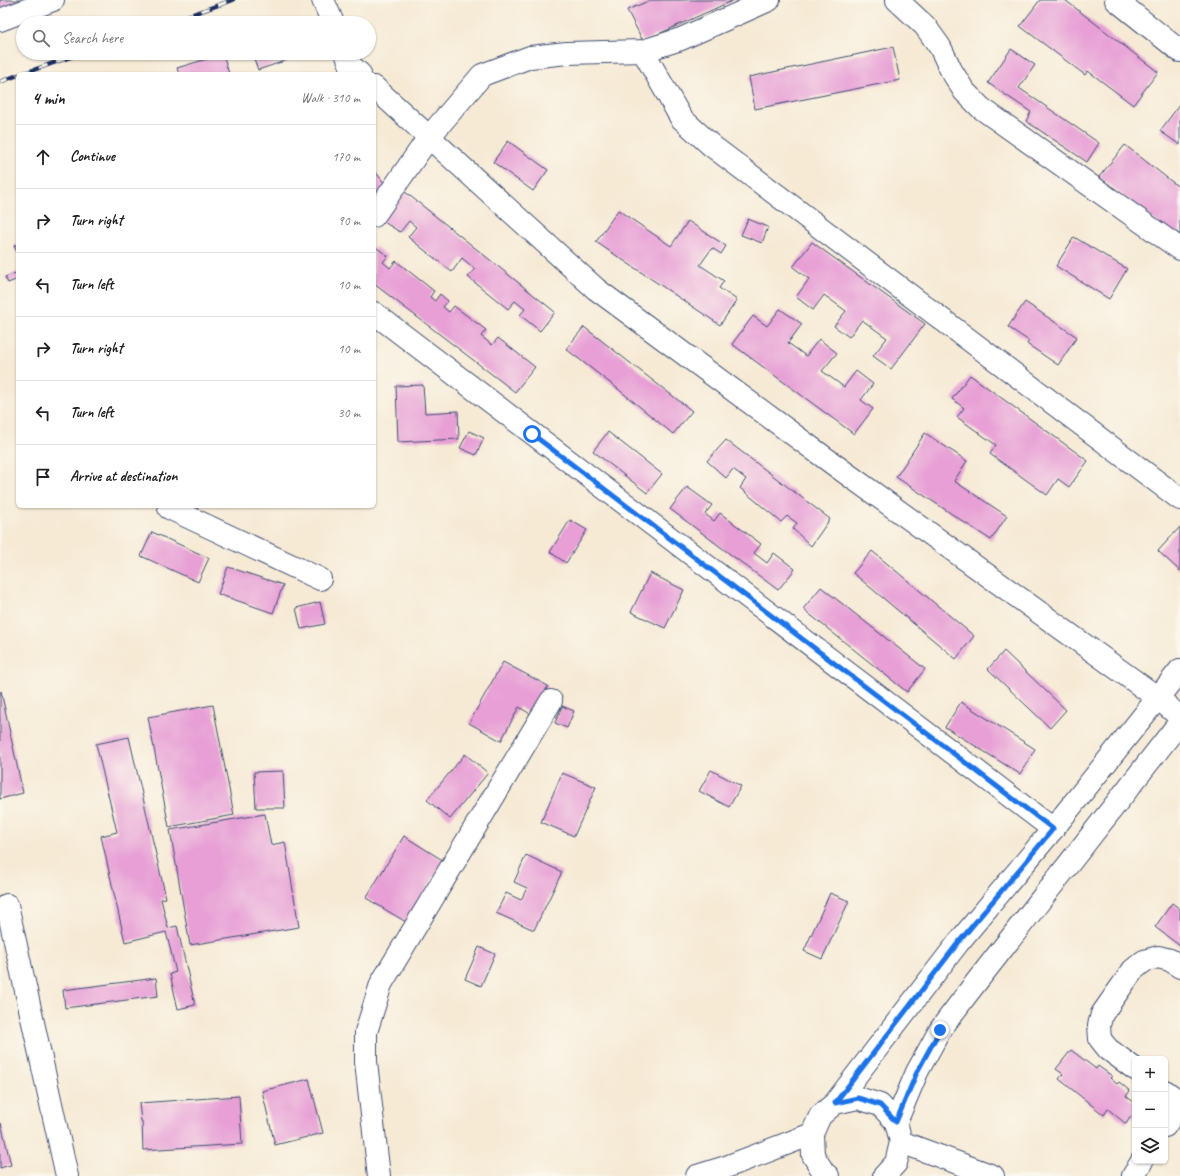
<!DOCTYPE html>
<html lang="en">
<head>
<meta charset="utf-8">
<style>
  body { margin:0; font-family:Caveat,sans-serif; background:#f6f6f6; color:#202124 }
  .controls { position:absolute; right:12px; bottom:12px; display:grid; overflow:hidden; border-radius:6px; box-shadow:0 1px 3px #0004 }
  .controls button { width:36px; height:36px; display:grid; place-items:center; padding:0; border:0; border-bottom:1px solid #e0e0e0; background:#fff; color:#202124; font:20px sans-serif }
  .stop { position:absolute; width:12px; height:12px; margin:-9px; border:3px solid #1a73e8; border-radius:50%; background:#fff }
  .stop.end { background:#1a73e8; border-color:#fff; box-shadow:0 1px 4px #0008 }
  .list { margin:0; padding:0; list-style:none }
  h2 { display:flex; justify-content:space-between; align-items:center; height:52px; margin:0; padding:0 16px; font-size:17px }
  h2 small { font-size:13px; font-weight:400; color:#757577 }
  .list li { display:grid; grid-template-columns:26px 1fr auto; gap:12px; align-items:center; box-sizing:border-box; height:64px; padding:0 16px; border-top:1px solid #e0e0e0 }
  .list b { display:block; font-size:15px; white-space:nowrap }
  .list em { font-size:13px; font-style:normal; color:#757577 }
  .icon { flex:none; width:22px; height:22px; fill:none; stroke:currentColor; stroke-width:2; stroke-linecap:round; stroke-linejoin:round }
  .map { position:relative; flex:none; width:1180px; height:1176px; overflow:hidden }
  .search { position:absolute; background:#fff; box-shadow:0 1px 3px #0004; left:16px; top:16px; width:360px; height:44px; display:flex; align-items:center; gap:10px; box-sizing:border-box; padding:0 14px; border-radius:22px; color:#757577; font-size:15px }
  .panel { position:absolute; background:#fff; box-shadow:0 1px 3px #0004; left:16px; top:72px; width:360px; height:436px; border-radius:6px }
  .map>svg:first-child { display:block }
  .building { fill:#e79fd5 }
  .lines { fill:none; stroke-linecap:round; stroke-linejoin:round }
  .street-casing { stroke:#3c4b70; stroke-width:24 }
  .secondary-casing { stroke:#3c4b70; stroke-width:24 }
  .primary-casing { stroke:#3c4b70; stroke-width:24 }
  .street { stroke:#fff; stroke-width:22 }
  .secondary { stroke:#fff; stroke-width:22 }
  .primary { stroke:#fff; stroke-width:22 }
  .rail-casing { stroke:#1b2f5e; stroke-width:4.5 }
  .rail { stroke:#fbf7ec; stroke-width:3; stroke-dasharray:9; stroke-linecap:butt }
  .route { stroke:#1a73e8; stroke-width:5 }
</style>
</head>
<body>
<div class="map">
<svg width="1180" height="1176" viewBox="0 0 1180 1176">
  <rect width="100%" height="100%" fill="#fbf7ec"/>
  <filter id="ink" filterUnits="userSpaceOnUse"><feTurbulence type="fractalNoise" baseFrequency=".025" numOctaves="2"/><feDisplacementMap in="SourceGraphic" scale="8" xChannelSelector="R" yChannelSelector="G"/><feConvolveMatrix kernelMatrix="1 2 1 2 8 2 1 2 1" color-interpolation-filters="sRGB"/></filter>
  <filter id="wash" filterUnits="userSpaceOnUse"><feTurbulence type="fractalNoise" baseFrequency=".012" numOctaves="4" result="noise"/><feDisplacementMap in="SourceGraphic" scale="16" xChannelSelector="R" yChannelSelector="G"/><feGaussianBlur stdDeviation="0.9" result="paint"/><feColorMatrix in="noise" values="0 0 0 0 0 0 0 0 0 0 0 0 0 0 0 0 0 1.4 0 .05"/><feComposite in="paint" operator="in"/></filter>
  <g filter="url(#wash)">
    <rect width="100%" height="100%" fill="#f6ead5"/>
    <g id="blocks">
      <path class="building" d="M0,0H27L0,10Z
        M651,0H734L643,41L627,10Z
        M1040,0H1065L1158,72L1133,105L1088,71L1085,75L1020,26Z
        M893,47L900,80L755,109L749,77Z
        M1011,49L1035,65L1019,88L1099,143L1087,162L1026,121L1031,112L988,83Z
        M252,53H298L299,56L258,70Z
        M223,54L229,74H179L177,68Z
        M1180,104V145L1160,131Z
        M508,141L548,170L533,191L493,162Z
        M1125,145L1180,188V240L1099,177Z
        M374,170L389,189L374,201Z
        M399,187L555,312L540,331L520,315L525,309L515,301L508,309L468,277L475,269L462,258L452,272L408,237L416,227L409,221L400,232L379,219Z
        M618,210L671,246L688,221L726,246L721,254L712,248L700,265L724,281L719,288L737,300L720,325L596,242Z
        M748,219L768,227L762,243L741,235Z
        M1074,237L1127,269L1109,299L1056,266Z
        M812,242L925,324L891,369L873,356L887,338L862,320L849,337L834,326L846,311L824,295L813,310L796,297L809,279L793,267Z
        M18,244V254L14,246Z
        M374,246L388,256L383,262L390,268L396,261L434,291L430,297L435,301L440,294L448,301L443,307L449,312L454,306L486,330L481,336L492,345L498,338L535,367L515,392L374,284Z
        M18,272V279L8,283L5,277Z
        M1025,302L1077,337L1058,365L1027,344L1029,341L1008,327Z
        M780,309L802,324L788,343L806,356L819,339L837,353L822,371L844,387L856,371L873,384L861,400L873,409L854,434L732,344L753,316L767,326Z
        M584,327L692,411L673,434L618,389L566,349Z
        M970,375L1088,461L1069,487L1058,479L1047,495L990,454L996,445L957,417L964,408L952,399Z
        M423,385L425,413L458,411L459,439L398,442L396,386Z
        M469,431L484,438L476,455L460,448Z
        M608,432L662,474L647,493L593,451Z
        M925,433L967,461L954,481L1007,516L991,540L896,477Z
        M726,440L830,519L811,546L793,529L797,523L787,516L781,522L740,488L746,479L733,469L726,478L707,461Z
        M687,487L712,505L705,514L714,521L720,513L761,544L754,553L767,563L774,553L795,569L778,590L670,509Z
        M570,520L587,530L566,563L550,552Z
        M1180,527V571L1158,551Z
        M152,532L209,558L198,582L141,556Z
        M872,551L974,636L956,659L853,573Z
        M228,567L283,585L273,613L218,594Z
        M650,573L684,590L665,628L631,612Z
        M821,587L925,669L907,692L803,609Z
        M320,602L325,624L301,629L296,608Z
        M1004,651L1066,710L1050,728L988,669Z
        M503,662L548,686L532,715L519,707L501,741L469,723Z
        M1,691L23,793L0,799V692Z
        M961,702L1035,749L1020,774L945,727Z
        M213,705L234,815L169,827L148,717Z
        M562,706L574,711L567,728L555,723Z
        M129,737L166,898L161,899L168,928L177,926L195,1005L178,1009L170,974L176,972L166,932L125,942L101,836L117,832L96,744Z
        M465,754L488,773L450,819L427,800Z
        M711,770L741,786L729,807L699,791Z
        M283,771L285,808H256L254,772Z
        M562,773L596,787L574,836L541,822Z
        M265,814L271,845L285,842L299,927L190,945L170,830Z
        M404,836L444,861L406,922L366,898Z
        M526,855L562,872L534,930L496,913L506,893L521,900L527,888L514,882Z
        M830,893L849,901L822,959L804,951Z
        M1172,903L1180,909V946L1155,927Z
        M479,947L495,954L481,986L465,979Z
        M156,978L158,996L65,1008L63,990Z
        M1071,1050L1096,1069L1098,1066L1112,1076L1110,1078L1117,1084L1119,1082L1130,1091L1126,1096L1135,1103V1119L1131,1116L1126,1124L1108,1109L1104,1115L1059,1079L1063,1074L1056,1069Z
        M309,1079L323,1133L275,1145L262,1091Z
        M239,1096L242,1144L143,1150L142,1121H141L139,1103Z
        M1,1123L11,1165L0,1168V1124Z"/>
    </g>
  </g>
  <g filter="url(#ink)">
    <use href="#blocks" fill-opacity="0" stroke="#3c4b70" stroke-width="1"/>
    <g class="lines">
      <defs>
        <path id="street" d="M897,0L925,26L940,47L951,70L964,91L981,108L1180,249
          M1116,0L1180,51
          M0,20L53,0
          M643,51L681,118L712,146L1180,499
          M374,216L429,137L482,75L530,57L567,53L643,51L681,39L769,0
          M374,313L1053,829
          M170,506L169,508L320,579
          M7,905L67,1176
          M1135,1069L1108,1049L1100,1039L1099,1025L1102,1014L1133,970L1144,961L1158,957L1170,960L1180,967
          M1165,1091L1180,1102
          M1165,1126L1180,1103
          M379,1176L366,1062V1032L381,984L551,701
          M1133,1176L1142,1161"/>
        <path id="secondary" d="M323,0L333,23
          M346,53L351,66L360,74
          M374,87L596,289L836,466L1158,698L1180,717
          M901,1142L993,1176"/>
        <path id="primary" d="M835,1103L958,943L1053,829L1180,670
          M896,1122L917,1072L940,1030L967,994L1180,722
          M697,1176L726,1167L812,1134
          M828,1176L824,1173L813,1155L812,1134L820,1116L835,1103L858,1098L880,1105L896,1122L901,1142L896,1163L884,1176"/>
      </defs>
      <use href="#street" class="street-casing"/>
      <use href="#secondary" class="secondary-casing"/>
      <use href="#primary" class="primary-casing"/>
      <use href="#street" class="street"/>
      <use href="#secondary" class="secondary"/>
      <use href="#primary" class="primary"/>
      <defs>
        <path id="rail" d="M167,23L233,0
          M22,74L82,53
          M0,82L18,75"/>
      </defs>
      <use href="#rail" class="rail-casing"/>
      <use href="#rail" class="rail"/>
    </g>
  </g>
  <g class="lines" filter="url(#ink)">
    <path class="route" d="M532,434L1053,829L958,943L835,1103L858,1098L880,1105L896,1122L917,1072L940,1030"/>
  </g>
</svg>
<div class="controls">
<button>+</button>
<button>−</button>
<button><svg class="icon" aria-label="layers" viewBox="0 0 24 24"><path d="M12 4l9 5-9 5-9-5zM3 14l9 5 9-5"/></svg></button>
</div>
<div class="stop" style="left:532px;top:434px"></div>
<div class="stop end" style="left:940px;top:1030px"></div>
<div class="search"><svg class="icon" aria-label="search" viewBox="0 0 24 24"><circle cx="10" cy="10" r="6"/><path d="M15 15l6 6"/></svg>Search here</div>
<section class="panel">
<h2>4 min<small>Walk · 310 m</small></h2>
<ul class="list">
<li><svg class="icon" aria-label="ahead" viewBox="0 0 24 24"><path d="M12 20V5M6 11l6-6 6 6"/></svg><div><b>Continue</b></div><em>170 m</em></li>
<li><svg class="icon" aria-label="right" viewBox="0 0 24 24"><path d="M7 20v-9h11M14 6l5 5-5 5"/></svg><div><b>Turn right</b></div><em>90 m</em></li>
<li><svg class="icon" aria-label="left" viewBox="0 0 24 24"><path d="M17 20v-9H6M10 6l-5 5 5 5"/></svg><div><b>Turn left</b></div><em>10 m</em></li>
<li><svg class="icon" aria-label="right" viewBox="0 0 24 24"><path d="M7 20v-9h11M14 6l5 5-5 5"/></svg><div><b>Turn right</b></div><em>10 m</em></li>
<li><svg class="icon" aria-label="left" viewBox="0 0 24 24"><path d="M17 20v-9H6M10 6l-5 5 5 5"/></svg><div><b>Turn left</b></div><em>30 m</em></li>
<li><svg class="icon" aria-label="arrive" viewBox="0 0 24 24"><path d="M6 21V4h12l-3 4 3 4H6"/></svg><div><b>Arrive at destination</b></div></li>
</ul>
</section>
</div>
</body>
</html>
